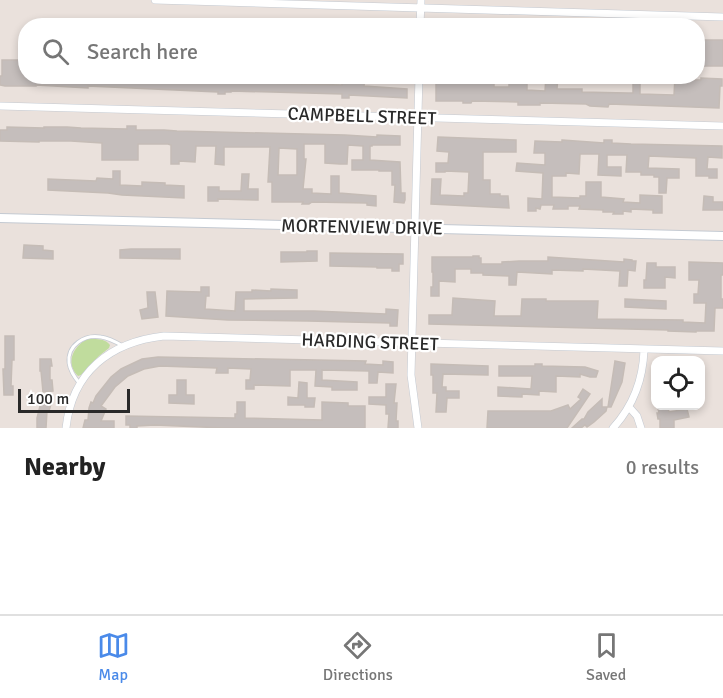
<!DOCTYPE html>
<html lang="en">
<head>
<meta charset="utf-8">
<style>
  body { margin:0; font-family:Signika,sans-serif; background:#f6f6f6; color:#222 }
  .controls { position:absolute; right:18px; bottom:18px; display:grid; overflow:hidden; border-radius:12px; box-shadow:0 3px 9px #0003 }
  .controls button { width:54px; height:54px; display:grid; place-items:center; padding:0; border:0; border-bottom:2px solid #e0e0e0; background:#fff; color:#222; font:30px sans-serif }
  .scale { position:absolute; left:18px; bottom:15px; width:112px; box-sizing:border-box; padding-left:6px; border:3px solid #292929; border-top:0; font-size:16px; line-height:21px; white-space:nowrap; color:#292929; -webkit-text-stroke:4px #fff; paint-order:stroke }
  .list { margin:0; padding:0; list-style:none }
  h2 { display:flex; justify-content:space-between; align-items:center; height:78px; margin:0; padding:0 24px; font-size:26px }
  h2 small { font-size:20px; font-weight:400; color:#767676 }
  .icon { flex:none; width:33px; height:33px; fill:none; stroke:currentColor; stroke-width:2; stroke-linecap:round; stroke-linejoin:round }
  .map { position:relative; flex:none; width:723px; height:428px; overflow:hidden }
  .search { position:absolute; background:#fff; box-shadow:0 3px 9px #0003; left:18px; right:18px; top:18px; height:66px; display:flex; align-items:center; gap:15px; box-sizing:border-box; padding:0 21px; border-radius:24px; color:#767676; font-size:22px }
  .sheet { height:186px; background:#fff }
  nav { display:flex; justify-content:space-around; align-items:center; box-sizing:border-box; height:84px; border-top:2px solid #e0e0e0; background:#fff; font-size:16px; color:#767676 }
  nav a { display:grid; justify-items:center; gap:3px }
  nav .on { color:#4a8ae9 }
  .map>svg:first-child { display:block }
  .green { fill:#c0dc9d }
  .building { fill:#c5bebc; stroke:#c5bcb6; stroke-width:1.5; fill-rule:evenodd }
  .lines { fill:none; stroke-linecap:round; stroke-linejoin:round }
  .service-casing { stroke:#c4cad2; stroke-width:4.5 }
  .minor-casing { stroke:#c4cad2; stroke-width:8 }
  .tertiary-casing { stroke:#c4cad2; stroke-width:10 }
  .service { stroke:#fff; stroke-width:3 }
  .minor { stroke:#fff; stroke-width:7 }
  .tertiary { stroke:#fff; stroke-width:8 }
  .labels { text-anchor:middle; stroke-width:4.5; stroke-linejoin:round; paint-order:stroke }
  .street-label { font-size:18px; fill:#292929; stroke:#fff }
</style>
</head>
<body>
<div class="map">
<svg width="723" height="428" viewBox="0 0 723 428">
  <rect width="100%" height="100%" fill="#eae1dc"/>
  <path class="green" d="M87,339C96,339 105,338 110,345L109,348L99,356L81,375L78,376C65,363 73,347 87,339Z"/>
  <path class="building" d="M698,40H723V66H698Z
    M2,60H26V77L65,76L94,78V77L218,83L222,82V80H224V78L232,79L231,82H253L254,78H261V83H266L342,85V81L356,82V76H365L364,86L407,89V98L349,95V98H342V94L231,91V92H225V94H218V92L88,86V88L36,85V86H5L0,85V76H2Z
    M436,76H494V87H509V76H527V90L545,91L546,76H558L557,89H582V92L628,93H633V77H640V94L674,95L675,77H682V80H701V78L722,79V86H720L719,108L609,104L608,107L590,106L586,104L540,103V105H518V102L472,101L471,103H463V101H436Z
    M127,126H136V130H164L177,131L345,135L377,137V135L400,136V145H372V146H370V160L400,162L401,193H405V200L404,203L394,202L395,185H392V171H379V170H352V160H363V146L348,145L347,164H340L325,163V144H304V159H306L303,189H312V193L331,194V176H339V193L376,196V206L367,205V203L312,202L309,204H302L303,202H272V182H268L270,147H224V165L215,164L216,146H196L195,162L179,161V164H171V145L168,144H138V160H102V143L71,141H39V142L0,141V130H7V127L44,128V127H67L81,128L127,129ZM279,148L297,149V175H278Z
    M438,137L516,140V152H483V180H490V194H500V196H508L509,208L431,204L432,179H441L440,195L464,196V193H468L469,172L445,171V172H436V163H448L449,152L437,151Z
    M562,140L604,143V140H612V143L631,144L722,146V158L708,157L707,169H717V178H709V176H696V158L649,156L648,168L679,169V178H667L666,193H659V177H654V175H641V172H626L627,155H607V167H621V176L598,175L599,154H580L579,174L566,173V176H552V197L580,198V196H586V182H601V197L624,199L623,202L640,203V195L662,196V213H653V210L631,209V212L623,211V214H613L614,212H603V210L579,209L580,206H568V209H553L554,205H541L540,209L536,208V211H528V198L542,199L543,173L516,171L517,163L545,165V153H534L535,141L562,142Z
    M113,171H120V185L142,186V182L165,183V185L184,186V198L122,195L108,193L48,190V179L96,181L97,178L113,179Z
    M242,174H249L248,189H258V200L218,199V201H208V187H219V191H241Z
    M704,196L713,197V202H723V210H703Z
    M24,245L43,246V250L53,251V259L23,258Z
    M131,249H180V259L120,258V250Z
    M307,251H317V261L281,262V252H307Z
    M330,253L403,254V264H399V271H392V268H377V267L330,266Z
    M473,256H479V258H481V264H502V262L519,261H548V257L624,262V259L632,260V261H636L635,271L628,270L627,286H619L620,271L583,269V271L552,270V274L517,272L516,285H509V276L483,275V273H471V269H455V282L439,281V296H431V287H433V272H432V257H473Z
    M689,262L723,263V275H721V299H723V308H715L714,331H696V332L668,331V330L429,324V315H452L453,298L495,301L494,316H521L522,299H546V301H598L597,319L683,320V322L705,323L706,303H694V294H698L699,280H689Z
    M647,263H656V267H675V278L665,277V288H644V280H646Z
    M201,287H209V296H206L205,309L235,311L236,292H252V290L271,291V289L297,290V298L244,299V311H314L386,314V309L398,310L397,326H390V323L308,321L228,320L166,316L167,291L201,292Z
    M147,292H155L158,317L142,319L140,310L148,308Z
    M625,299L666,301V309L625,307Z
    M5,336H14V360H12L11,386H13V395H4L3,369H5Z
    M158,357L366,361L365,364L383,365V361L393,362V373L378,372L377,383H369V371L322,370V380L357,382V390H332V387L315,386L316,370H290V386L254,385V389H246V380H250L251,369L228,368V373H216L217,368L160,366L144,369L128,376L115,387L101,406L106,409L101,421H114V428H83L85,420H88L89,408L91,402L93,403L96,396L111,377L121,369L142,359Z
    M40,359H51L52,366H50V380H52L53,391L43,392L41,371H40Z
    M615,361L625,363L622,382L611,407H608Z
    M431,364L488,366V375L443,374L442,387H446V391H459V398H447L446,412H436L437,393H433V375H431Z
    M535,364H542V366L585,367L598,371L596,377H590L580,374V377L556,376V392L539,391V395L522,394V397L498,396V387L531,389L532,376H499V366H535Z
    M177,380H186V395H194V404L169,403V395H177Z
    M299,382L307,383V398H315L314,407H305V405H288V397L298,398Z
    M386,384H396L394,403H397L396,421H398V428H388L389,414H386V405L369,404V397H386Z
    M583,389L590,394L567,428H487L488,411H551L568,405L570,409L581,399L578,397Z
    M42,398L52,400L49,411H47L46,428H37V418Z
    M602,399V407H607L606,411L594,422L587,427L585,425L581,428H572L582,419H584L588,412Z
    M237,402H245V418L322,420V402L348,403V406H365V428H224L155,425L137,426V428H130V425H126V416L235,418V414H237Z
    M667,406L669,412L687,409L689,417L674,420V428H660V419H658L657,413H659L658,408Z"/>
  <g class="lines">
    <defs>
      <path id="service" d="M80,384C75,378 70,371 69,363C67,345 85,334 101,337C109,338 116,342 123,346"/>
      <path id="minor" d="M155,0L723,17
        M420,26L421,0
        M0,106L723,126
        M629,407L637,416L641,428
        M66,428C72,372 110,342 164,336L723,351
        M418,428L411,375L419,76
        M613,428C634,405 643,380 644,350"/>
      <path id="tertiary" d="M0,218L723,236"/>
    </defs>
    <use href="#service" class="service-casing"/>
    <use href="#minor" class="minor-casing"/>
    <use href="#tertiary" class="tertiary-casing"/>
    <use href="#service" class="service"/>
    <use href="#minor" class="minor"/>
    <use href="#tertiary" class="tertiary"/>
  </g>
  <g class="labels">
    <g class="street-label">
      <text transform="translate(362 116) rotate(2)" y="6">CAMPBELL STREET</text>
      <text transform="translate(362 227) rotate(1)" y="6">MORTENVIEW DRIVE</text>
      <text transform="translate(370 342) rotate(2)" y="6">HARDING STREET</text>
    </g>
  </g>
</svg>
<div class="controls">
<button><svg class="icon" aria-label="locate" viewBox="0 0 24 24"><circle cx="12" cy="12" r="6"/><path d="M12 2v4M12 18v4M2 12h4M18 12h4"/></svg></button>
</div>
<div class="scale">100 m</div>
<div class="search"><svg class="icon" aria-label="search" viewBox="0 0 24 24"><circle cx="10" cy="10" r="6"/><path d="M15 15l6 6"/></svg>Search here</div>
</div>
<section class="sheet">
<h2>Nearby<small>0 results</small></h2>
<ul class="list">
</ul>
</section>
<nav>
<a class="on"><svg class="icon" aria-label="map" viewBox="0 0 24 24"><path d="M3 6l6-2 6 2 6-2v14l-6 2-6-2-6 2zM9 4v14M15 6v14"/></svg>Map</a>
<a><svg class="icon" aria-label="directions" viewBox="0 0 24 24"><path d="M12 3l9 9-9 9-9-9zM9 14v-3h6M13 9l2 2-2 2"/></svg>Directions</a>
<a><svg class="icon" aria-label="saved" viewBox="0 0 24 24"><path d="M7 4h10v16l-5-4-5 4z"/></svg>Saved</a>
</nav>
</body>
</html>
